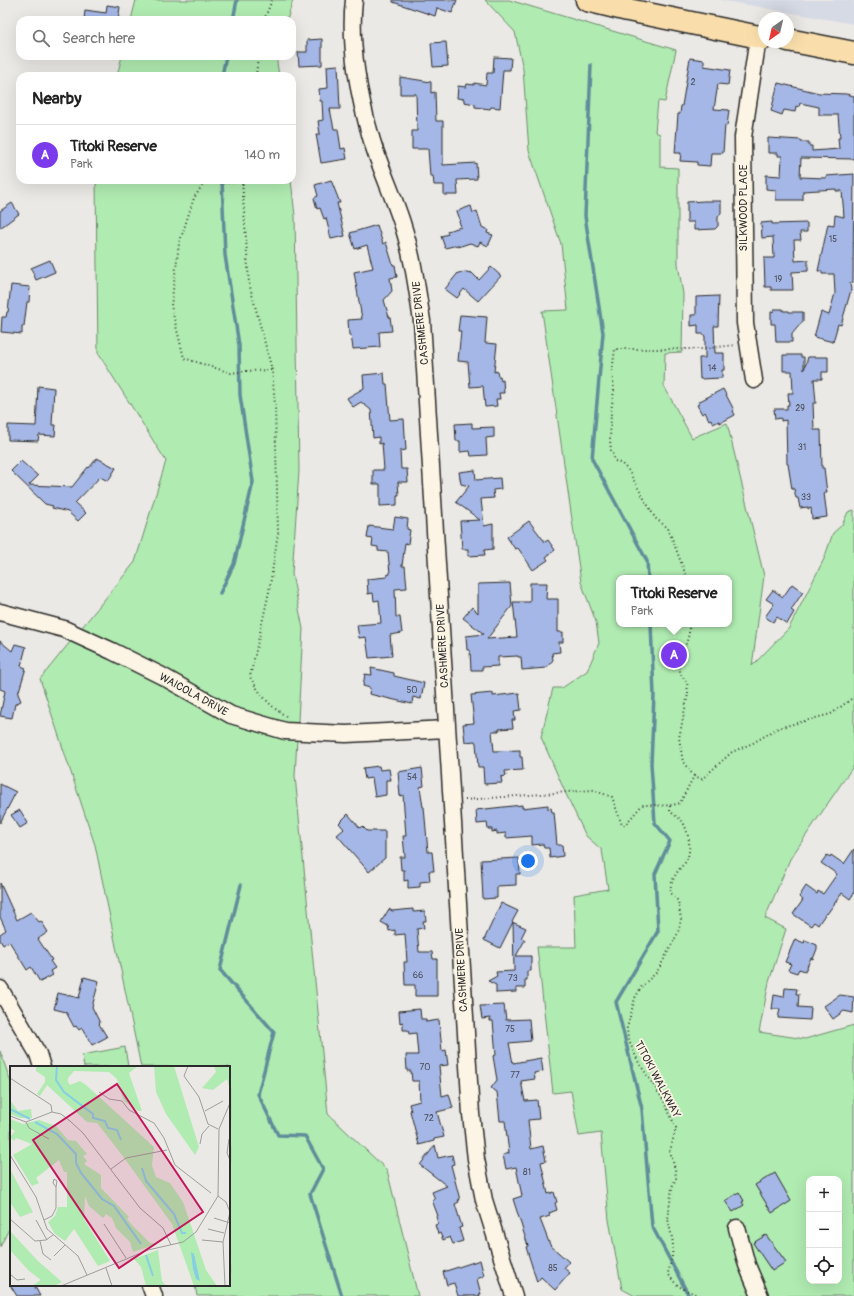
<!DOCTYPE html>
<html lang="en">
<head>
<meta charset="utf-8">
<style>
  body { margin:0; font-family:Pangolin,sans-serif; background:#f2f2f2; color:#222 }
  .controls { position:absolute; right:12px; bottom:12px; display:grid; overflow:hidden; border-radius:8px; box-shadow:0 4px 16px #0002 }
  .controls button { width:36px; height:36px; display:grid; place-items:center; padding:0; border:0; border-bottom:1px solid #e0e0e0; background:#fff; color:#222; font:20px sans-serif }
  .compass { position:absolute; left:758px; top:12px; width:36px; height:36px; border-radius:50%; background:#fff; box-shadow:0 4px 16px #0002; rotate:214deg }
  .you { position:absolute; left:528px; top:861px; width:14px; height:14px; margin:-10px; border:3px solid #fff; border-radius:50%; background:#1a73e8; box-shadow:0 0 0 6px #1a73e833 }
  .badge { display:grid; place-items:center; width:26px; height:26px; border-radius:50%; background:#7c3aed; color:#fff; font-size:13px; font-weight:700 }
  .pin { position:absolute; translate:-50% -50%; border:2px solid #fff; box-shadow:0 1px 4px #0006 }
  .popup { position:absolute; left:616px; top:575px; width:116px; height:52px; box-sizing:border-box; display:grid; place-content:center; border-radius:8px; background:#fff; filter:drop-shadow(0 1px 3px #0005); font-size:13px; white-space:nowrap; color:#767676 }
  .popup b { font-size:15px; color:#222 }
  .popup::after { content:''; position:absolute; left:50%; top:100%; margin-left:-8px; border:8px solid transparent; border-top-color:#fff }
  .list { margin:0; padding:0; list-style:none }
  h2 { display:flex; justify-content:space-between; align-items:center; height:52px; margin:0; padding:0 16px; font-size:17px }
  h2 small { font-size:13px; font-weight:400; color:#767676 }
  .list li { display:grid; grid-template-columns:26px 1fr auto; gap:12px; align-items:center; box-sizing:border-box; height:60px; padding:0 16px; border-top:1px solid #e0e0e0 }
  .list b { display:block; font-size:15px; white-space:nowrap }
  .list p { margin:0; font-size:13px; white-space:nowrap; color:#767676 }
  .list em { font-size:13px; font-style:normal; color:#767676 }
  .icon { flex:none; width:22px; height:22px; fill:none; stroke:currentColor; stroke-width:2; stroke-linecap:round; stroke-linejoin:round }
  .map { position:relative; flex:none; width:854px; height:1296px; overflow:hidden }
  .search { position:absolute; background:#fff; box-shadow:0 4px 16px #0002; left:16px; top:16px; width:280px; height:44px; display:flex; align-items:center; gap:10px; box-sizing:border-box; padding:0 14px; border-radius:12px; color:#767676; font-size:15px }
  .panel { position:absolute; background:#fff; box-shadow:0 4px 16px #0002; left:16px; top:72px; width:280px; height:112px; border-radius:12px }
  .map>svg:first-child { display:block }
  .built { fill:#d6dae5 }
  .green { fill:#b0ebb1; stroke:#6e8b6e; fill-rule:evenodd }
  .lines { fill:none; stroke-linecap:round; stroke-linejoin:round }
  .stream { stroke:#608d9a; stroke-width:3.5 }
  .building { fill:#a5b7e6; stroke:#2b2b2b }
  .minor-casing { stroke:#2b2b2b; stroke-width:19 }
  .highway-casing { stroke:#2b2b2b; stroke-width:25 }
  .path { stroke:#2b2b2b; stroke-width:2; stroke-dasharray:1 3; stroke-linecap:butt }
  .minor { stroke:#fcf5e5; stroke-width:16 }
  .highway { stroke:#f9deab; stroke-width:22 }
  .labels { text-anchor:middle; stroke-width:3.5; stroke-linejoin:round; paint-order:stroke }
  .number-label { font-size:9px; fill:#4a4e5a }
  .street-label { font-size:11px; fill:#2b2b2b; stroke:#fcf5e5 }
  .inset-river { fill:none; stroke:#84cfe4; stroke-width:2 }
  .inset-road { fill:none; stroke:#9e9d9b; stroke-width:1 }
  .view { fill:#c2185b; fill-opacity:0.15; stroke:#c2185b; stroke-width:2 }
  .inset-edge { fill:none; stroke:#2b2b2b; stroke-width:2 }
</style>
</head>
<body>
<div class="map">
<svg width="854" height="1296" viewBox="0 0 854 1296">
  <rect width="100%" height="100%" fill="#ebe9e5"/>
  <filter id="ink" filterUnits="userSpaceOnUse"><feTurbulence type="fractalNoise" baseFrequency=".025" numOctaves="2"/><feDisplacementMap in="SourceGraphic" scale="8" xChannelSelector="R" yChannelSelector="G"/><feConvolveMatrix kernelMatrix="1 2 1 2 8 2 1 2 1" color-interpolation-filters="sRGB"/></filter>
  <g filter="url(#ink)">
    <path class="built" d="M720,0H854V24Z"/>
    <path class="green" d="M136,0H293L287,20H131Z
      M485,0H509L676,50L665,102L658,101L655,132L660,134V167L678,168V264L683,294L682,352L665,353L664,386L692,438L727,423L764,576L752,666L789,628L824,559L833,533L842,525L848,512L854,510V765L790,859L765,918L786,929L769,982L759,1032L805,1039L854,1025V1296H635L622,1289L609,1220L601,1133L579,1136L571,1091L553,1093L537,947H576L574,895L608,889L602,850L586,836L565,792L541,737L553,688H562L587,671L599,643L596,622L581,582L542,311L568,310L561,244L529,151L523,69L515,32ZM619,578H729V624H619ZM809,1179H839V1281H809Z
      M122,56H276L279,76H117Z
      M96,180H291L295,216L299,471L292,574L303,629L295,776L328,1114L387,1170L418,1296H197L195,1285H229V1067H141L95,845L40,679L135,562L166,461L98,353Z
      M125,1047L128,1067H84L82,1055Z
      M0,1051L11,1083V1225L0,1247Z"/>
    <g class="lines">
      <path class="stream" d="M233,20L237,0
        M591,65L585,216L603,333L592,459L647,561L648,578
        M222,76L226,56
        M220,593L234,564L253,482L240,395L239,345L225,255L222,180
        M651,624L654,695L651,764L655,823L670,841L655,874L658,931L616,1002L642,1109L652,1226L689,1296
        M241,885L220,970L274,1032L258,1094L278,1135L305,1136L323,1169L310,1194L342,1296"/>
    </g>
    <path class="building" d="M393,0H457L452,13L437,8L435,16L393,2Z
      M107,5L120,7L118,20H84L85,10L106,13Z
      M322,39V65L299,66L298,52H307V40Z
      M446,42L448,66L433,67L431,43Z
      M494,57L511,58L510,70H503L500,108L491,107L490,109L475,107V104L464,102V99L457,98L458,86L466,87L467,84L474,85V83L486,85L487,73H493Z
      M690,58L704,60V66L730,70L728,85L718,84L714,109L729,110L727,126L725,125L723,153H711L710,166L697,165V162L680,161L681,153H675L678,114H680L681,106H682Z
      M338,65L340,109H330L334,129H338L341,149L345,148L347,159L321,163L316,134H320L318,121L323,120L322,101H320L319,89L328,88L327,66Z
      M400,77L431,82V93L435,92L436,121H443V165L476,163L477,179L457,180L458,195H444V185H434L433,176H430L428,149H412V131H417L416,94H400Z
      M778,83L819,93L846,94L854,96V159L801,158L800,177L826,178V176L854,174L853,283H850L851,290L841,325L838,324L833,342L814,337L821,312L829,315L835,293L834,274H822V271H818L828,224L834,225L835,215L844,217L842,191H836V189L803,191V200H776V190L766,189V175L781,176L782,156H778V153H768V138L801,140V142H809V146H812V151L839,149L838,138H840L838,115H819V107L800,103L799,107L796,106L795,112L784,110L782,115L771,111Z
      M331,180L340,203H337L345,236L331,239L326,218L324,219L320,208L317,209L314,198L318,196L315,185Z
      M705,201H721V213L718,217V226L715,229L694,230V222H687V202Z
      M12,203L19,214L0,228V211Z
      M471,206L473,213L477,211L482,227L488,230L487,233L493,235L488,246L480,242L478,246L470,243L458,247V245L445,248L441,236L448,234L447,231L461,227L459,221L460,220L457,211Z
      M772,222V224L807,223V232H800L801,240H794L795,261L808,260V271L792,272L793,290H771V287H765L764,258H774L773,237L762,238L761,223Z
      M377,225L383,244L386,242L393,265H395L397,277L390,278L392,291L384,300L389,317H390L392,331L379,332L380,347L353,349L351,335H349L348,320L362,319L354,272L373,268L367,245L355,249L350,233Z
      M50,260L55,272L36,280L31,268Z
      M491,267L501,276L478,301L464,289L457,298L445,289L458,273L466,272L472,273L479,280Z
      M11,285L30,287L29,302H27L24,326H22V334L1,332L2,317H6L7,312H8Z
      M719,296L718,326H714L715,353H724V370H722V378L700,379L699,358H705V337L704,334H698V325L691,326V315H696V297Z
      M774,309H783V311H789V312H803V321L792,334V342H776L775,324H771V312L774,311Z
      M460,315L487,317L485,343L497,344L494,372L497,371L498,376H500L501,381L503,380L504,393H499L500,399H496L497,406L485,407L483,386L470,387L468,362L458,361L461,331H458Z
      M783,355H801V357H804V370L808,357H828V372H822V379H814L816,403H813L814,430H821L822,468H824L827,493H824L827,517L812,519L811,508L808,509V507L800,508L798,498H796L794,489H792L788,464H787L786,420L781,421V418L775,419L774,409H787V405H789L788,393H793L792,371H783Z
      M384,373L385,384H387L390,420L404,419L406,450L400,451L401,469H407L408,482H398L399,495H397V505L380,506V484H373V470H384L382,443L379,444V437L373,438L371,410L361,402L353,407L347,398L364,388L363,375Z
      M38,386L54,388L52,425H56L55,436L39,435L38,441L8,440V425L36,426Z
      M723,389L734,410L733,411L735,415L720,423L719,421L713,424L711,419L709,420L705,412L702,414L697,405L699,404L698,402Z
      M472,423V428L494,427V437L486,438L487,455L471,456L470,451L460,452V441H456L455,424Z
      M97,458L116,468L108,481L100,477L75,503L86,513L78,521L68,512L52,508L53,506L45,504L11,471L21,461L38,476L29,485L72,487L88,467L89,468Z
      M475,470L476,480L500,478L501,489L493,490L494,498L481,499L484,526L493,524V549L484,550L485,555L468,556V549H462L460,521L480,520L456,502L469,486L461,484L459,472Z
      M395,517L408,519L407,529L410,530L408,544L405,543L402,566H405L407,588L395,589L396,617H400L402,633L390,635L392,656L369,658L366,637L359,638L357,625L381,623L379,600L374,601L373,593L368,594L367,579L387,577V575L390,574L388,552L378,551V547L372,546L373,539L367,538L369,526L393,529Z
      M529,521L545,542L548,540L555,550L546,557L548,560L533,570L518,548L515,549L507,537Z
      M510,583L512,606L487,639L517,637L513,602H530V583H547L546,599H558V632H563V642H559L560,652L552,653L553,660L546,668L522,670L521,657H518V656L498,657V666L482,667V670H471L470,650H467L466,636L484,634L463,618L472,607L478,613V584Z
      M792,584L803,592L791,610L794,612L787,624L777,617L773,622L765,617L774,604L766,599L773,590L783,597Z
      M0,641L12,651L15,644L26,647L21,666L26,668L18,694L21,701L15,704L12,718L0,716L5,691L0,689Z
      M371,668L394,673V676L424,683L421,699L413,697L412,704L369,694L370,688L363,686L365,674L372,675Z
      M493,693V696L519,693L521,710L514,711L515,720H512L513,728L499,729V731H492L494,751L520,750V757H522L523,770L505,771L506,776L501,777L502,783L484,784L483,767H478L476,743L475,741L465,742L463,724L474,723L471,695Z
      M379,766L380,770L389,769L391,780H386V795L375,797L372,778L365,779L363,768Z
      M422,768L424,786L420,787L423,807H424L428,852H432L434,871H429L430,881L420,882V887L408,888V880L404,881V870H401L400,857H405L403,836H406L403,795L400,796L398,772Z
      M0,784L16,792L0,823Z
      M522,805V808L548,805V809L551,808L552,812H554L557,845H562L563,856L550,858L549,848H544L543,844L532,845V836L506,838V833L497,834V831L492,832V829H488L487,823L477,824L476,810Z
      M20,810L28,823L20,828L11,815Z
      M348,814L360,828L362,826L367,831H385V858L369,872L337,835L344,829L339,823Z
      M854,849V893L850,899L842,893L827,914L826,913L818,925L814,922L811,926L793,914L803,900L799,897L806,886L817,894L818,891L823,894L837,874L821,863L827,855L830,857L831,855L844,864Z
      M519,858L520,874H516V885L497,886V898L483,899L481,860Z
      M0,883L17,920L31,912L39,922L41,921L48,932L38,939L52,960L50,961L55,968L50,971L53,975L40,982L31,967L27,970L9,941L3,945L0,940V934L6,930L0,917Z
      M501,903L518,911L512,922L526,928L521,938L525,940L516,956H531V971H527V980H525V988H516V992L496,993V985L488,981L497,976L496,972L514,971L513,922L500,948L484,940Z
      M389,909L392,911L413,909V912L425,911L426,921H423L424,928L417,929L419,952H432L433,959H437V996H415V985H405L404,962H407L405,934L395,935V930L389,931L388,926L381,922Z
      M795,939L804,943L805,940L817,945V949L813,959L811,958L805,971L799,969L797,973L788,970L791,964L785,962Z
      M84,977L99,981L92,1007L100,1023L99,1024L107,1037L92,1045L82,1028L79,1030L76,1026L74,1027L66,1012L54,1009L58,993L79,998Z
      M785,988L797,989L796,994H799L798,1007L811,1008L810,1020L778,1018L780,1009H772L774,995L784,997Z
      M840,995L854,997L853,1013L844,1011L833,1019L824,1006Z
      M504,1005L506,1020L529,1019L531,1041L509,1043L513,1063L541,1058L543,1071L534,1073L535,1079L521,1081L525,1101L537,1100L539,1119L528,1120L531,1149L543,1146L546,1161L541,1162L548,1194L554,1192L557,1202L555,1203L557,1210L549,1213L550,1216L540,1219L550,1245L569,1262L564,1268L570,1273L555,1290L541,1277L537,1282L526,1247L528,1246L513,1199L522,1196L516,1167L506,1169L503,1155L509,1153L505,1121H500L497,1092L491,1088L497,1080L493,1056L496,1055L493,1021H490V1018L482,1019L480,1006Z
      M420,1009L421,1019H426V1022L439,1020L442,1051L446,1050L448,1065L439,1066L442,1096L449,1094L453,1108L437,1112L444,1137L434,1139V1141L419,1145L410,1111H411L409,1104L420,1101L419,1081H412L411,1071H407L406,1055H418L416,1033L409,1034L408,1030H403V1022L400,1023L399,1011Z
      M435,1145L438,1158L452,1155L454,1164L451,1165L460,1200H458L459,1202L455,1204L462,1227L459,1228L463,1241L453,1244L450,1237L443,1240L440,1233L438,1234L435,1225L438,1224L436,1216H438L432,1200L435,1199L432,1192L447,1186L420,1165Z
      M775,1173L791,1201L772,1213L755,1185Z
      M739,1192L744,1201L742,1202L744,1205L733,1212L725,1201Z
      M766,1235L786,1262L772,1271L753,1243Z
      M480,1260L484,1276L477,1279L481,1294H479L480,1296H458L454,1283L447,1285L443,1272Z
      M10,1285H34L40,1296H17Z"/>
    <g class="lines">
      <defs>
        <path id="minor" d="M354,0C349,44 359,98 372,141C381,170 394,197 403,226C413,257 417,289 422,321L471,1114L476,1159L484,1200L514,1296
          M754,380L745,323L743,137L758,38
          M0,612L64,629L112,651L162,676L231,715L285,731L346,734L447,729
          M0,989L38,1054L42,1067
          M737,1228L747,1265L760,1296
          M150,1285L154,1296"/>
        <path id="highway" d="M587,0L628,10L764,38
          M788,40L854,53"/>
      </defs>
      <use href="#minor" class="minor-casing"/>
      <use href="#highway" class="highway-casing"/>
      <path class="path" d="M264,20L272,0
        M256,76L258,56
        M242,180L249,283L272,370L275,405L278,533L269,592L250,677C259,693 270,707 286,716
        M241,182L227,183L207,182L202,186L194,198L179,244L171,306L184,358L231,373L246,371L272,370
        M687,578L668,528L655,518L628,470L622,464L615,461L611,450L610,440L611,412L614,390L612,372L615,349H701L735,345
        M689,624V634L679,667L681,675L687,682L688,694L679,738L683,762L694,776
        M465,800L593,790L612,797L622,825H625L642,805C655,805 668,807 680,803L694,776L702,779L732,752L753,743L778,728L831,714L854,697
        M670,806V811C673,815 679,817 682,821C688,829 692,849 687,859C686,862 683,865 681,867C675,875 671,881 670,892L678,901L681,919L678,933L657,972L642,986L635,998L627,1028L628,1039L639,1063L664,1101L676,1128L670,1151L675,1169L676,1178L672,1187L668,1219L673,1243L672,1257L668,1273C676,1288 686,1290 700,1296"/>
      <use href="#minor" class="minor"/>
      <use href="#highway" class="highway"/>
    </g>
  </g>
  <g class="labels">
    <g class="number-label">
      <text x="693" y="85">2</text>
      <text x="833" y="242">15</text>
      <text x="778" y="282">19</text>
      <text x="712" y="371">14</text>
      <text x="800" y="411">29</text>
      <text x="802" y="450">31</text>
      <text x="806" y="500">33</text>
      <text x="412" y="693">50</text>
      <text x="412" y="780">54</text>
      <text x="418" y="978">66</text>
      <text x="513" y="981">73</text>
      <text x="510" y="1032">75</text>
      <text x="425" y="1070">70</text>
      <text x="515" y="1078">77</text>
      <text x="429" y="1121">72</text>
      <text x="527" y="1175">81</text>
      <text x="553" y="1271">85</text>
    </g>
    <g class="street-label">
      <text transform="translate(743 208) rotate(-90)" y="4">SILKWOOD PLACE</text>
      <text transform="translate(420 323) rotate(-96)" y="4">CASHMERE DRIVE</text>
      <text transform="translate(442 646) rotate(-93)" y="4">CASHMERE DRIVE</text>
      <text transform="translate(194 694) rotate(29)" y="4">WAICOLA DRIVE</text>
      <text transform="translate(461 970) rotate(-93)" y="4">CASHMERE DRIVE</text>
      <text transform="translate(658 1079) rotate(62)" y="4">TITOKI WALKWAY</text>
    </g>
  </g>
  <g transform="translate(10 1066)">
    <rect width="220" height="220" fill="#ebe9e5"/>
    <path d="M26,0H128L119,7L132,45H128L114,35L107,13L99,6L64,5L58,12V16L60,19L70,15L76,19L144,81L142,99L146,111L160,117L173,136L196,204L207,220H184L162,158L112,89L87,57L77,56L37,19L30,30L27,28L35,16V11L26,5ZM144,0H164L189,81L185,89L156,48L146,26ZM204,0H220V24L217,13L203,24L192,22L206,6ZM0,34L8,45L21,43L22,52H10L0,48ZM0,53L13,58L29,54L46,60L58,74L66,75L77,88L73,90L77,95L74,98L91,109V122L119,151L117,153L122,159L140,177L147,178L123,186L120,176L106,162L102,152L96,148L93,152L79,140L75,130L74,153L100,195L88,200L64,163L55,175L45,168L38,156L45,150L48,141H57V106H54L49,94L26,112L29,117L22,120L3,89L22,78L6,72L4,75L0,71L5,65L0,62ZM0,103L23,146L10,151L0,136ZM0,165L28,195L52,216L44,220H22L31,214L19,205L0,184ZM148,184L152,215L156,220H136L131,201L124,193Z" fill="#b0ebb1"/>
    <path d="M181,186L184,188L190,215L186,213L183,203Z" fill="#84cfe4"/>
    <path class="inset-river" d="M47,0L46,14L54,26L83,48V52L95,55L98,62L107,64L111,74M0,43L20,53M25,56L47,68L66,88V97L71,107L92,133L104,140L131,178M132,102L136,115L164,148L172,167H176M136,189L143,210"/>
    <path class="inset-road" d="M178,0L174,10L189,31L198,58L208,63M0,12L41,39L42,46M89,26L99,33L112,35L119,44L144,57L154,72L165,99L201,127M195,45L213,35M0,50L16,56L42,46L51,48L60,55L73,67L130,142L153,162L161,179M16,56L19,62L39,73M219,73L217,87L220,94M190,78L192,68L199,60M0,89L26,131L37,163L68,190L77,209M101,103L116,92L157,84M208,130L216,136L220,146L213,176L215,220M204,152L220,157M0,153L25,175L36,174L43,169M26,154L37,174M34,154L42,150L46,142V121L43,117L44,113L47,115L46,121M94,158L116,192M198,163L214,167M192,174L213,176M30,175L33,188L41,194M44,190L55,179M96,202L102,220M0,208L7,214L15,213M51,220L138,184L173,176L186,166L208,130L209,63L220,37"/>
    <path class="view" d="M107,18L193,146L109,202L23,74Z"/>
    <rect width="220" height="220" class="inset-edge"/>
  </g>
</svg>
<div class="controls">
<button>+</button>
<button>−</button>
<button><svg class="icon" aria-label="locate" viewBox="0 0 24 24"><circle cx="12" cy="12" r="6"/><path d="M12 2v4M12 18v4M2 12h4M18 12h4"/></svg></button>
</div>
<svg class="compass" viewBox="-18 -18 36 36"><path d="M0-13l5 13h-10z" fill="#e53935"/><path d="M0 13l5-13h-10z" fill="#767676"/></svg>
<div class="you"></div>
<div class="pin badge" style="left:674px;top:655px">A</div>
<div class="popup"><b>Titoki Reserve</b>Park</div>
<div class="search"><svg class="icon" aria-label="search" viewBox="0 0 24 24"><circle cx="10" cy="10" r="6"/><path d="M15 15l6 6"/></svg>Search here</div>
<section class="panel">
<h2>Nearby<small></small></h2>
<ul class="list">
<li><span class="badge">A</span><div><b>Titoki Reserve</b><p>Park</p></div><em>140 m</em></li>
</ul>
</section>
</div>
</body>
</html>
